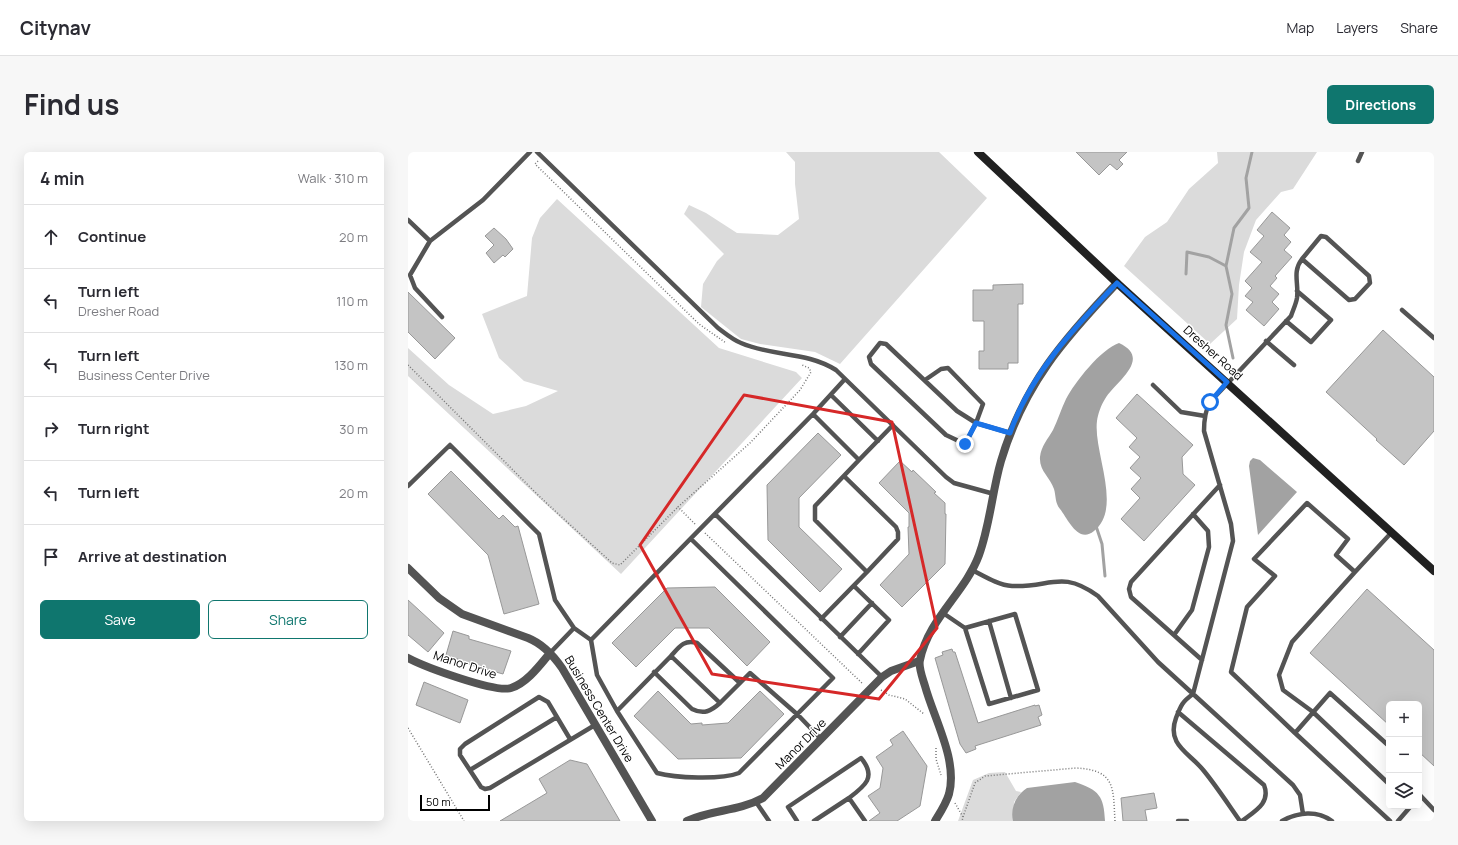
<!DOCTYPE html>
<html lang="en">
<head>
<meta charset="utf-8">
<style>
  body { margin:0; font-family:Manrope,sans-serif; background:#f7f7f7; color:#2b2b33 }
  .controls { position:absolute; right:12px; bottom:12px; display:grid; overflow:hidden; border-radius:6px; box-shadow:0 4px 16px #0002 }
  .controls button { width:36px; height:36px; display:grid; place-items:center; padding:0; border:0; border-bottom:1px solid #e1e1e2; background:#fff; color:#2b2b33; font:20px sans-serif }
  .scale { position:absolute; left:12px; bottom:10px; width:70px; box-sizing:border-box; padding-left:4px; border:2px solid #000; border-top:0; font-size:11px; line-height:14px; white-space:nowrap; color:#000; -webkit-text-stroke:3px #fff; paint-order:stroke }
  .stop { position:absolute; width:12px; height:12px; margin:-9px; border:3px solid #1a73e8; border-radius:50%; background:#fff }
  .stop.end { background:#1a73e8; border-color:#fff; box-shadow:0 1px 4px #0008 }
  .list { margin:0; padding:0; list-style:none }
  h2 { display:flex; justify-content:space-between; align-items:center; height:52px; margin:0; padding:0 16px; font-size:17px }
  h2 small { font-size:13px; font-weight:400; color:#7c7c81 }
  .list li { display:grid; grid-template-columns:26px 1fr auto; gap:12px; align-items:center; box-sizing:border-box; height:64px; padding:0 16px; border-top:1px solid #e1e1e2 }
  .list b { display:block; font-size:15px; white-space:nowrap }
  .list p { margin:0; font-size:13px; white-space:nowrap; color:#7c7c81 }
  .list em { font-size:13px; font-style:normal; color:#7c7c81 }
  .actions { display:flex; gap:8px; padding:12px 16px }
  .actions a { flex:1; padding:9px 0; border:1px solid #0f766e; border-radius:6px; text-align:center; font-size:14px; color:#0f766e }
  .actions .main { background:#0f766e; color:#fff }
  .icon { flex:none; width:22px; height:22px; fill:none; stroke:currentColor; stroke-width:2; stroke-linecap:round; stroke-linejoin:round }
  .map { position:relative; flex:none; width:1026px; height:669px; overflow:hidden; border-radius:6px }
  header { display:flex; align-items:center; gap:24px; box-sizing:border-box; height:56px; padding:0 20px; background:#fff; border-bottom:1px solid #e1e1e2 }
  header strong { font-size:19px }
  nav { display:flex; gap:22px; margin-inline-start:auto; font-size:14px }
  .intro { display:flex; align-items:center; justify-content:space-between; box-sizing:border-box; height:96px; padding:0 24px }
  h1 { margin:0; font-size:28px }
  .button { padding:10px 18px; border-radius:6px; background:#0f766e; color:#fff; font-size:14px; font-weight:700 }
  main { display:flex; gap:24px; padding:0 24px }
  aside { flex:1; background:#fff; border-radius:6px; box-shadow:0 4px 16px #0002 }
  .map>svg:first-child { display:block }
  .green { fill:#dbdbdb }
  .water { fill:#a2a2a2 }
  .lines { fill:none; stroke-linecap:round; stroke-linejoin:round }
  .stream { stroke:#a2a2a2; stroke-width:3 }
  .building { fill:#c4c4c4; stroke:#989898 }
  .path { stroke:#767676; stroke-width:1.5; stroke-dasharray:1 2; stroke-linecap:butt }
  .service { stroke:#545454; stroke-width:4.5 }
  .minor { stroke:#545454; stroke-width:8 }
  .secondary { stroke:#212121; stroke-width:8 }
  .route { stroke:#1a73e8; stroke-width:5 }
  .marked { fill:none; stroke:#d62828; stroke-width:3; stroke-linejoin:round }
  .labels { text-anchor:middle; stroke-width:3; stroke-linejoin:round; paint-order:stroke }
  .street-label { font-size:12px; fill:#000; stroke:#fff }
</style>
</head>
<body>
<header>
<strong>Citynav</strong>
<nav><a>Map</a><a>Layers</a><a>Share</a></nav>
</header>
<div class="intro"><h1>Find us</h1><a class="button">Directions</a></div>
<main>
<aside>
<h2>4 min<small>Walk · 310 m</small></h2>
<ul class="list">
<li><svg class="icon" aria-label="ahead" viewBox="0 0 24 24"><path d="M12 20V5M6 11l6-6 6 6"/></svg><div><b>Continue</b></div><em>20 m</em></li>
<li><svg class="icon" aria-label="left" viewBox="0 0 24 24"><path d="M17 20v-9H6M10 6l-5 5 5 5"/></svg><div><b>Turn left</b><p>Dresher Road</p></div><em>110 m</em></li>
<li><svg class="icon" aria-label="left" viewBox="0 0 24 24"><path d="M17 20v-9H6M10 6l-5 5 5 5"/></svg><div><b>Turn left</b><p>Business Center Drive</p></div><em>130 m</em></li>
<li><svg class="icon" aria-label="right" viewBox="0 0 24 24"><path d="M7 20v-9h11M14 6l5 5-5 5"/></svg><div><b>Turn right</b></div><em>30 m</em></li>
<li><svg class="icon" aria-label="left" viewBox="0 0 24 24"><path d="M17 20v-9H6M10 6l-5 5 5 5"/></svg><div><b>Turn left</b></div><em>20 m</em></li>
<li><svg class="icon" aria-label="arrive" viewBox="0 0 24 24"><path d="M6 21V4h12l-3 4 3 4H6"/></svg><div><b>Arrive at destination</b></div></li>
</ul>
<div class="actions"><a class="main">Save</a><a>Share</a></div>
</aside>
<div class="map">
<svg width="1026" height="669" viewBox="0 0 1026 669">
  <rect width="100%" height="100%" fill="#fff"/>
  <path class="green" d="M378,0H531L579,46L432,212L407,200L352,192L333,187L293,155L295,132L309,109L316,102L276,62L281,53L298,61L329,81L370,83L391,67L387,32V10Z
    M809,0H909L885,37L873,40L848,68L836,100L831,133L829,167L802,192L716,114L737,85L759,70L781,37L810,11Z
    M149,47L311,196L388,220L394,226L213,422L0,224V196L41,233L85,262L118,254L150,239L116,229L91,206L74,162L119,144L124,86L132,66Z
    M597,620L608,639L613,640L606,650L605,669H550L565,628L581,621Z"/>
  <path class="water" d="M711,191C745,207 707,230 697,247C693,253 690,262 689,269C685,300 715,356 686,379C670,392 660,367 652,357C647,351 648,344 646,337C642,325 631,319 632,305C633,294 640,287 645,278C650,268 653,257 658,247C667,230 693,197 711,191Z
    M845,306L852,308L889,340L850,383L841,314L842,309Z
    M667,630C691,638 696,644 697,669H605C602,656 608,643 619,636Z"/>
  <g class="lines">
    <path class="stream" d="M818,114L824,142L818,173L825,206
      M778,122L779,100L801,105L818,114L826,76L841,56L838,26L844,0
      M688,374L694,392L697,424"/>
  </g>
  <path class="building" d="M668,0H719L711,8L715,12L709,18L702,12L691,23Z
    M864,60L882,76L876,83L883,90L876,98L884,105L867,124L869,126L862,134L871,142L864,150L871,157L856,174L838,158L845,150L837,144L844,136L837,129L854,110L842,100L856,84L849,78Z
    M86,76L98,87L105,97L97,105L95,103L86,111L78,101L86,93L77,84Z
    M615,132V152H610V211H600V217H571V199H576V169H565V138H585V133Z
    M0,140L47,186L27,207L0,180Z
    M975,178L1026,225V279L997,312L996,313L968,288L969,287L918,240Z
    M729,242L785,293L774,305L775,322L787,333L736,389L713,367L732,346L723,337L733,326L722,316L732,305L721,295L729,286L708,266Z
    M410,281L433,303L391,346V375L434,417L412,440L360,388L359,333Z
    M492,309L504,320L505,318L528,340L526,341L537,351V362H538L537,412L494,455L472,433L501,402L500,375H501V361L471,331Z
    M43,319L91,367L95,363L107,375L110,374L131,452L96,462L80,403L20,342Z
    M307,435L362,490L339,514L301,476H267L228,515L204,491L259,436Z
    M959,437L1026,498V614L1011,600V552H981V573L902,501Z
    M0,448L36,481L20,500L0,483Z
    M45,479L61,484V487L103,499L95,522L49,509L50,507L38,503Z
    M544,497L545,500H547L570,571L627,553V554L631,553L634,563L630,565L633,573L567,594L568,597L558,601L552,592L527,506L535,503L534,500Z
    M16,530L60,548L52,571L8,553Z
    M250,539L283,572L294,571V573L320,571L352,539L376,562L333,606L270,607L226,564Z
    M495,579L519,614L512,654L489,669H461L472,661L460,644L472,636L475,616L468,605L485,593L482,588Z
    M162,608L179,612L212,669H92L139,641L131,627Z
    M746,641L749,656L737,658L739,669H715L713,646Z"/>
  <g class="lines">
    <path class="path" d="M130,9L127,12L291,172L318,191
      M0,213L133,346L204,411L212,413L270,355
      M287,372L270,355L342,291L392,238L403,220L401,216L394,213
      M297,381L455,532
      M473,538L481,543L497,547L516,562
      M0,576L56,669
      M528,596V607L533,623
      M547,651L555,665L554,669
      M555,665L567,631L577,624L668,616C708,618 705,636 707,669"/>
    <path class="service" d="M129,0L310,176C318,182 325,188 333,191C365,205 398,199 428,218L538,325L546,331L586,342
      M950,9L954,0
      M0,68L22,89
      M994,158L1026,186
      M34,165L7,136L2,123L22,89L75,48L122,0
      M878,169L903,190L923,168L889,139
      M858,189L886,213
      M517,228L533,217L540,216L575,252L568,271L557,292L538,283L463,212L461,205L472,191L478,192L549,259L568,271L602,281
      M745,233L773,260L797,264
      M423,243L470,289
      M405,262L451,308L407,354V368L459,420L413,467
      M451,308L485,273
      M436,324L488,375L490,380V387L459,420
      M0,334L42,293L131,382L147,448L166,476
      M307,362L474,525
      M564,418C576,424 590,433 604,434C642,436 653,417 690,444L750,510L885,633L892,643L895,662
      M947,420L884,490L871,523L875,538L905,560L981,632
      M446,434L481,468L450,502
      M535,461L557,476L581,552L630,538L607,462L557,476
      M581,469L603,546
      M766,483L784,458L801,395L800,379L785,362
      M432,485L464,451
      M183,488L189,523L209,559L263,504L312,551L342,521L390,563L414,588
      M142,501L166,476L183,488L405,262L437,227
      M263,504C271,495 276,487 289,491L332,531
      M794,508L723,445L721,437L723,430L812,333
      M246,520L284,557C296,563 303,559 312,551
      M209,559L249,621C267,626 313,628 331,621L425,526L283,387
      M770,560L856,633C863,651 847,659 834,669
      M887,581L982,669
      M162,587L140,550L131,545L57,592L52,597V603L73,635L77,637L82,636L187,573
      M981,594L922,541L887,581L823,520L839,455L867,424L846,407L899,351L940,387L928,403L947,420L983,381
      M62,618L149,565
      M1011,642L1026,658
      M348,650L361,669
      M389,669L380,655L453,606C469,625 457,634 441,646L457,669
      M406,669L441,646
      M770,669H779
      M832,669C820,652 809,635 796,619C782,601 758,593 768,566C773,553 774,550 785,542L825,389L823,372L796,279C796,268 797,259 802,250L883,164C885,158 888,152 889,146C891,131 884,120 894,107L913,84L918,85L961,124L962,131L947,147L941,148L894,107
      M874,669C890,660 909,658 924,669
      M990,669L1003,654"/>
    <path class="minor" d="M0,416L31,446L54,462L120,486C135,492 145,503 154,516L244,669
      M0,506C17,515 87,541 103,536C119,531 132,513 142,501
      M279,669C306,657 329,660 355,646L474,525L483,519L511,509
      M527,669C532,661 538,652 541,642C550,608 526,567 517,534C515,527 510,515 512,508C520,467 557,441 571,403C582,373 584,340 593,309C616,232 656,187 709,131"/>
    <path class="secondary" d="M570,0L709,131L1026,419"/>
  </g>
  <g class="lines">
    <path class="route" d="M557,292L568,271L602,281C623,221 666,176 709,131L819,230L802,250"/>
  </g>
  <path class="marked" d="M336,243L484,270L529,476L471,547L304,522L232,393Z"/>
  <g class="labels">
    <g class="street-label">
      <text transform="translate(805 201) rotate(42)" y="4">Dresher Road</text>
      <text transform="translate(57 513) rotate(18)" y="4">Manor Drive</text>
      <text transform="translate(191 557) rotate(59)" y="4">Business Center Drive</text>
      <text transform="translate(393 592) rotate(-45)" y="4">Manor Drive</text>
    </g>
  </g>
</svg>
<div class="controls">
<button>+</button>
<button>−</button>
<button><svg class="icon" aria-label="layers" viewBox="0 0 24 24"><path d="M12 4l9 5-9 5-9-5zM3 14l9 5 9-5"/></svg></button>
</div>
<div class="scale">50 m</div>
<div class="stop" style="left:802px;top:250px"></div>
<div class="stop end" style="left:557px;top:292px"></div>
</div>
</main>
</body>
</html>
